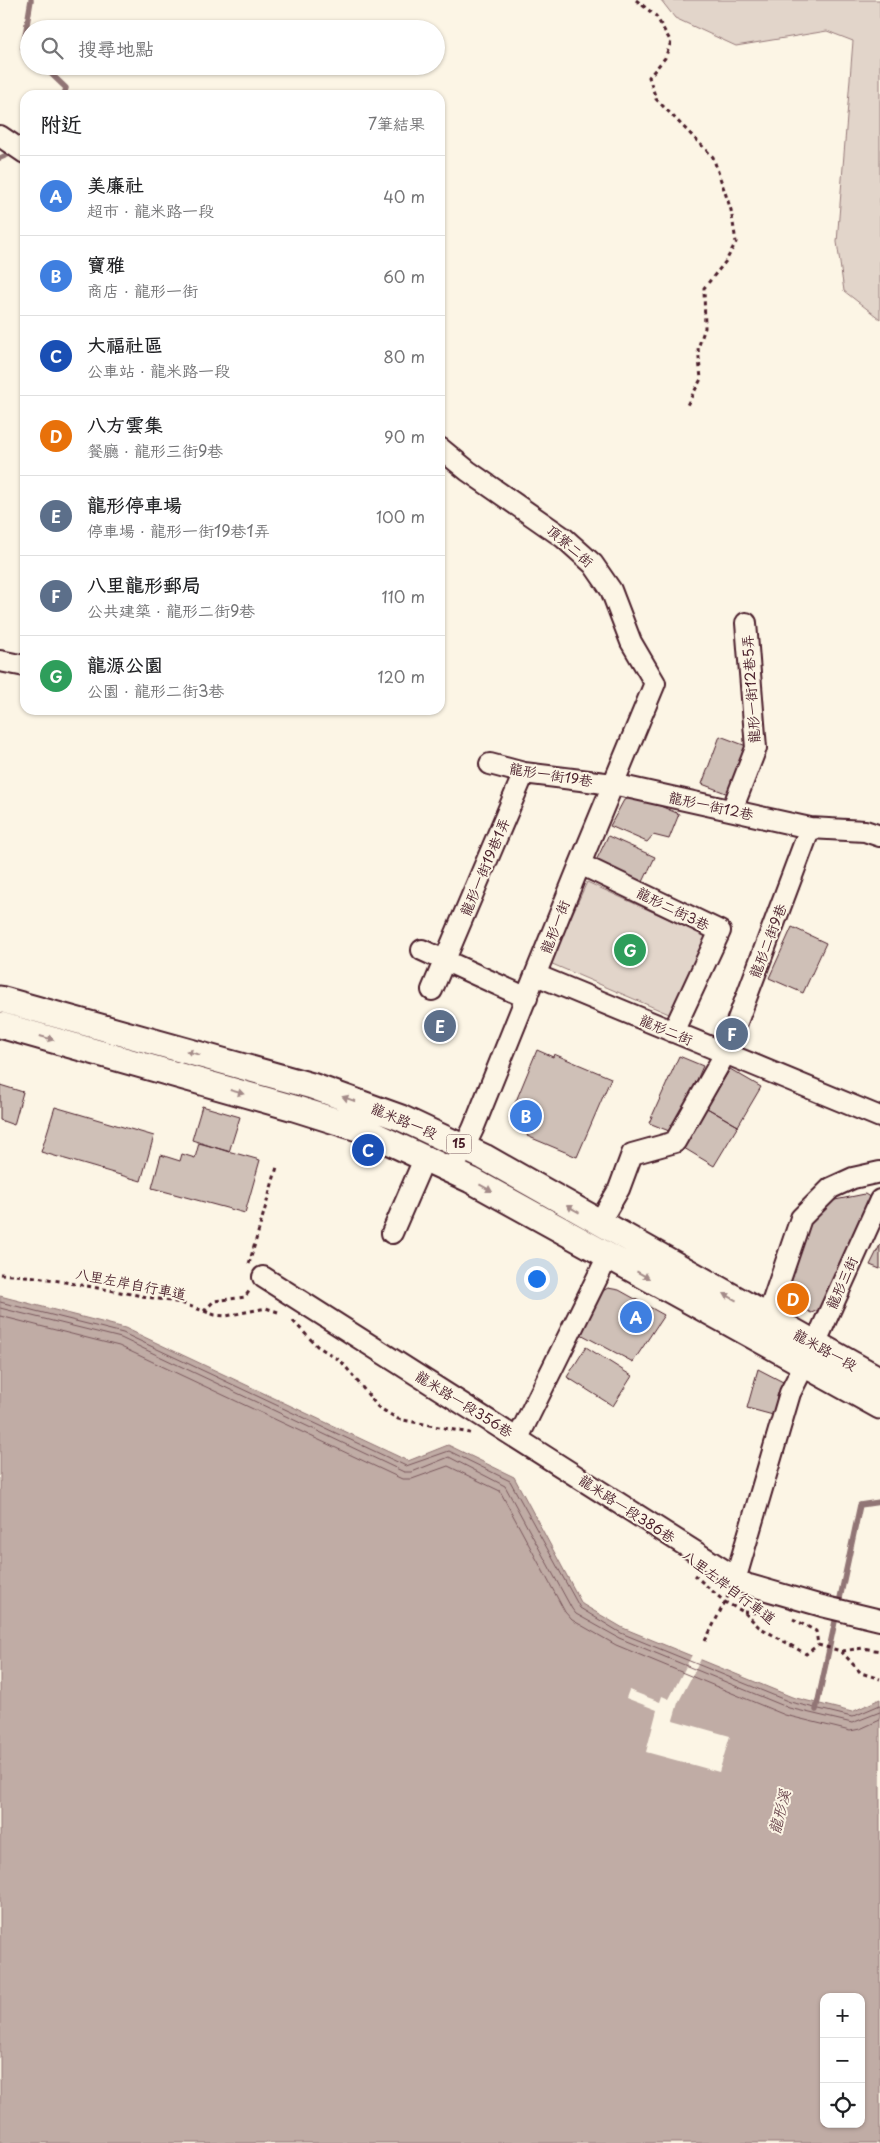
<!DOCTYPE html>
<html lang="zh-TW">
<head>
<meta charset="utf-8">
<style>
  body { margin:0; font-family:"Playpen Sans","LXGW WenKai TC",sans-serif; background:#f6f6f6; color:#202124 }
  .controls { position:absolute; right:15px; bottom:15px; display:grid; overflow:hidden; border-radius:10px; box-shadow:0 1px 4px #0004 }
  .controls button { width:45px; height:45px; display:grid; place-items:center; padding:0; border:0; border-bottom:1px solid #e0e0e0; background:#fff; color:#202124; font:25px sans-serif }
  .you { position:absolute; left:536px; top:1278px; width:18px; height:18px; margin:-12px; border:4px solid #fff; border-radius:50%; background:#1a73e8; box-shadow:0 0 0 8px #1a73e833 }
  .badge { display:grid; place-items:center; width:32px; height:32px; border-radius:50%; background:#c8321e; color:#fff; font-size:16px; font-weight:700 }
  .pin { position:absolute; translate:-50% -50%; border:2px solid #fff; box-shadow:0 1px 5px #0006 }
  .list { margin:0; padding:0; list-style:none }
  h2 { display:flex; justify-content:space-between; align-items:center; height:65px; margin:0; padding:0 20px; font-size:21px }
  h2 small { font-size:16px; font-weight:400; color:#757577 }
  .list li { display:grid; grid-template-columns:32px 1fr auto; gap:15px; align-items:center; box-sizing:border-box; height:80px; padding:0 20px; border-top:1px solid #e0e0e0 }
  .list b { display:block; font-size:19px; white-space:nowrap }
  .list p { margin:0; font-size:16px; white-space:nowrap; color:#757577 }
  .list em { font-size:16px; font-style:normal; color:#757577 }
  .icon { flex:none; width:28px; height:28px; fill:none; stroke:currentColor; stroke-width:2; stroke-linecap:round; stroke-linejoin:round }
  .map { position:relative; flex:none; width:880px; height:2143px; overflow:hidden }
  .search { position:absolute; background:#fff; box-shadow:0 1px 4px #0004; left:20px; top:20px; width:425px; height:55px; display:flex; align-items:center; gap:12px; box-sizing:border-box; padding:0 18px; border-radius:28px; color:#757577; font-size:19px }
  .panel { position:absolute; background:#fff; box-shadow:0 1px 4px #0004; left:20px; top:90px; width:425px; height:625px; border-radius:15px }
  .map>svg:first-child { display:block }
  .green { fill:#e2d5ca; stroke:#967a7a }
  .water { fill:#c0aca5; stroke:#917474; fill-rule:evenodd }
  .pier { fill:#fcf5e5 }
  .lines { fill:none; stroke-linecap:round; stroke-linejoin:round }
  .shore { stroke:#79575c; stroke-width:1 }
  .stream { stroke:#917474; stroke-width:5.5 }
  .building { fill:#cfc0b7; stroke:#4a1f2b }
  .minor-casing { stroke:#4a1f2b; stroke-width:24 }
  .major-casing { stroke:#4a1f2b; stroke-width:29 }
  .path { stroke:#4a1f2b; stroke-width:3; stroke-dasharray:4 4; stroke-linecap:butt }
  .minor { stroke:#fcf5e5; stroke-width:20 }
  .major { stroke:#fcf5e5; stroke-width:25 }
  .oneway { fill:#a38a88 }
  .labels { text-anchor:middle; stroke-width:4; stroke-linejoin:round; paint-order:stroke }
  .shield { fill:#fcf5e5; stroke:#7f5f63; stroke-width:1 }
  .shield-label { font-size:12px; font-weight:bold; fill:#4a1f2b }
  .street-label { font-size:14px; fill:#4a1f2b; stroke:#fcf5e5 }
  .water-label { font-size:15px; font-style:italic; fill:#6d4950; stroke:#fcf5e5 }
</style>
</head>
<body>
<div class="map">
<svg width="880" height="2143" viewBox="0 0 880 2143">
  <rect width="100%" height="100%" fill="#fcf5e5"/>
  <filter id="ink" filterUnits="userSpaceOnUse"><feTurbulence type="fractalNoise" baseFrequency=".02" numOctaves="2"/><feDisplacementMap in="SourceGraphic" scale="10" xChannelSelector="R" yChannelSelector="G"/><feConvolveMatrix kernelMatrix="1 2 1 2 8 2 1 2 1" color-interpolation-filters="sRGB"/></filter>
  <g filter="url(#ink)">
    <path class="green" d="M661,0H880V319L844,291L837,242L853,41L827,31L736,46L675,18Z
      M587,882L708,937L676,1017L550,963Z"/>
    <path class="water" d="M0,1296L125,1328L408,1461L448,1445L514,1477L582,1604L623,1628L792,1697L852,1712L880,1699V2143H0ZM824,1997H861V2124H824Z"/>
    <path class="pier" d="M693,1653L702,1657L678,1703L673,1720L730,1736L719,1772L646,1752L657,1710L626,1698L629,1690L660,1702L662,1696L669,1699Z"/>
    <g class="lines">
      <path class="shore" d="M0,1302L123,1333L406,1466L449,1451L510,1481L580,1608L621,1633L790,1702L852,1717L880,1705
        M0,1308L121,1338L404,1472H412L449,1457L505,1486L572,1609L576,1614L619,1638L789,1708L852,1723L880,1712
        M0,1316L119,1346L402,1479H412L448,1466L500,1491L565,1612L572,1620L616,1645L785,1715L850,1731L860,1729L880,1720"/>
      <path class="stream" d="M29,53L23,48L31,0
        M43,66L66,88L64,95
        M0,158L14,152
        M816,1710L860,1505L880,1502"/>
    </g>
    <path class="building" d="M720,736L749,747L731,795L702,784Z
      M637,796L679,814L669,839L653,835L647,842L610,826L624,800Z
      M608,836L655,857L643,882L596,861Z
      M792,927L826,943L803,993L769,978Z
      M537,1050L553,1057L554,1054L611,1078L577,1157L527,1136L531,1127L509,1118Z
      M679,1056L703,1066L674,1133L649,1123Z
      M730,1069L761,1087L738,1126L707,1108Z
      M0,1085L23,1092L14,1125L0,1120Z
      M202,1106L240,1117L229,1152L192,1140Z
      M55,1107L154,1136L141,1181L41,1152Z
      M707,1108L738,1126L714,1166L684,1148Z
      M199,1143L260,1160L245,1213L152,1188L161,1155L180,1161L182,1154L195,1158Z
      M865,1194L874,1200L824,1308L811,1313L782,1295L806,1220L825,1202Z
      M880,1245V1269L870,1265Z
      M608,1288L619,1290L664,1315L633,1362L577,1332L599,1293Z
      M586,1347L632,1376L613,1406L567,1377Z
      M758,1369L783,1382L773,1415L747,1408Z"/>
    <g class="lines">
      <defs>
        <path id="minor" d="M0,136L25,153
          M440,448L468,471L564,538L593,564L611,590L631,642L655,683L580,864L473,1129L453,1170
          M0,661L25,666
          M490,764L524,773L613,784L810,828L865,831L880,836
          M732,810L756,748L746,623
          M580,864L720,931L673,1032
          M422,950L527,998
          M536,975L880,1117
          M432,990L524,773
          M599,1223L619,1189L632,1154L675,1142L725,1054L810,828
          M392,1233L425,1157
          M263,1277L746,1584L822,1606L880,1620
          M767,1318L801,1218L831,1188L853,1178L880,1172
          M518,1438L608,1256
          M736,1577L790,1393L815,1344L880,1200"/>
        <path id="major" d="M0,999L312,1086L401,1118L484,1157L880,1380
          M0,1025L294,1108L364,1130L471,1180L880,1406"/>
      </defs>
      <use href="#minor" class="minor-casing"/>
      <use href="#major" class="major-casing"/>
      <path class="path" d="M636,0L656,16L671,42L665,58L649,77L656,99L713,157L731,210L736,242L726,261L704,288L705,328L698,348L701,379L686,407
        M249,1264L277,1167
        M0,1274L37,1277L181,1303L215,1315L226,1316L266,1308L281,1313
        M204,1311L214,1301L245,1297L250,1290
        M293,1321L317,1346L341,1361L378,1407L398,1419L470,1433
        M694,1575L725,1602L744,1612L759,1627L806,1654L818,1645
        M744,1612L775,1614
        M793,1619L816,1631L818,1645
        M705,1641L729,1594
        M818,1645L841,1651L861,1673L880,1679
        M842,1651L863,1648L880,1651"/>
      <use href="#minor" class="minor"/>
      <use href="#major" class="major"/>
    </g>
    <defs><path id="oneway-solid" d="M-6-.8H1V-3.2L6.5 0L1 3.2V.8H-6Z" transform="scale(1.25)"/></defs>
    <g class="oneway">
      <use href="#oneway-solid" transform="translate(47 1038) rotate(16)"/>
      <use href="#oneway-solid" transform="translate(193 1053) rotate(-164)"/>
      <use href="#oneway-solid" transform="translate(237 1092) rotate(16)"/>
      <use href="#oneway-solid" transform="translate(349 1099) rotate(-161)"/>
      <use href="#oneway-solid" transform="translate(486 1188) rotate(29)"/>
      <use href="#oneway-solid" transform="translate(573 1209) rotate(-150)"/>
      <use href="#oneway-solid" transform="translate(643 1275) rotate(29)"/>
      <use href="#oneway-solid" transform="translate(730 1297) rotate(-151)"/>
    </g>
  </g>
  <g class="labels">
    <rect class="shield" x="446.5" y="1134.5" width="25" height="19" rx="4"/>
    <g class="shield-label">
      <text x="459" y="1148">15</text>
    </g>
    <g class="street-label">
      <text transform="translate(570 546) rotate(41)" y="5">頂寮二街</text>
      <text transform="translate(751 689) rotate(-94)" y="5">龍形一街12巷5弄</text>
      <text transform="translate(551 775) rotate(9)" y="5">龍形一街19巷</text>
      <text transform="translate(711 806) rotate(12)" y="5">龍形一街12巷</text>
      <text transform="translate(485 867) rotate(-67)" y="5">龍形一街19巷1弄</text>
      <text transform="translate(673 909) rotate(26)" y="5">龍形二街3巷</text>
      <text transform="translate(555 927) rotate(-69)" y="5">龍形一街</text>
      <text transform="translate(768 941) rotate(-69)" y="5">龍形二街9巷</text>
      <text transform="translate(666 1030) rotate(23)" y="5">龍形二街</text>
      <text transform="translate(404 1121) rotate(23)" y="5">龍米路一段</text>
      <text transform="translate(842 1283) rotate(-66)" y="5">龍形三街</text>
      <text transform="translate(131 1284) rotate(11)" y="5">八里左岸自行車道</text>
      <text transform="translate(825 1350) rotate(29)" y="5">龍米路一段</text>
      <text transform="translate(464 1404) rotate(32)" y="5">龍米路一段356巷</text>
      <text transform="translate(627 1509) rotate(33)" y="5">龍米路一段386巷</text>
      <text transform="translate(729 1587) rotate(37)" y="5">八里左岸自行車道</text>
    </g>
    <g class="water-label">
      <text transform="translate(780 1812) rotate(-76)" y="5">龍形溪</text>
    </g>
  </g>
</svg>
<div class="controls">
<button>+</button>
<button>−</button>
<button><svg class="icon" aria-label="locate" viewBox="0 0 24 24"><circle cx="12" cy="12" r="6"/><path d="M12 2v4M12 18v4M2 12h4M18 12h4"/></svg></button>
</div>
<div class="you"></div>
<div class="pin badge" style="left:636px;top:1317px;background:#3f7fe0">A</div>
<div class="pin badge" style="left:526px;top:1116px;background:#3f7fe0">B</div>
<div class="pin badge" style="left:368px;top:1150px;background:#1a4fb4">C</div>
<div class="pin badge" style="left:793px;top:1299px;background:#e8710a">D</div>
<div class="pin badge" style="left:440px;top:1026px;background:#5c6f8a">E</div>
<div class="pin badge" style="left:732px;top:1034px;background:#5c6f8a">F</div>
<div class="pin badge" style="left:630px;top:950px;background:#2e9e5b">G</div>
<div class="search"><svg class="icon" aria-label="search" viewBox="0 0 24 24"><circle cx="10" cy="10" r="6"/><path d="M15 15l6 6"/></svg>搜尋地點</div>
<section class="panel">
<h2>附近<small>7筆結果</small></h2>
<ul class="list">
<li><span class="badge" style="background:#3f7fe0">A</span><div><b>美廉社</b><p>超市 · 龍米路一段</p></div><em>40 m</em></li>
<li><span class="badge" style="background:#3f7fe0">B</span><div><b>寶雅</b><p>商店 · 龍形一街</p></div><em>60 m</em></li>
<li><span class="badge" style="background:#1a4fb4">C</span><div><b>大福社區</b><p>公車站 · 龍米路一段</p></div><em>80 m</em></li>
<li><span class="badge" style="background:#e8710a">D</span><div><b>八方雲集</b><p>餐廳 · 龍形三街9巷</p></div><em>90 m</em></li>
<li><span class="badge" style="background:#5c6f8a">E</span><div><b>龍形停車場</b><p>停車場 · 龍形一街19巷1弄</p></div><em>100 m</em></li>
<li><span class="badge" style="background:#5c6f8a">F</span><div><b>八里龍形郵局</b><p>公共建築 · 龍形二街9巷</p></div><em>110 m</em></li>
<li><span class="badge" style="background:#2e9e5b">G</span><div><b>龍源公園</b><p>公園 · 龍形二街3巷</p></div><em>120 m</em></li>
</ul>
</section>
</div>
</body>
</html>
